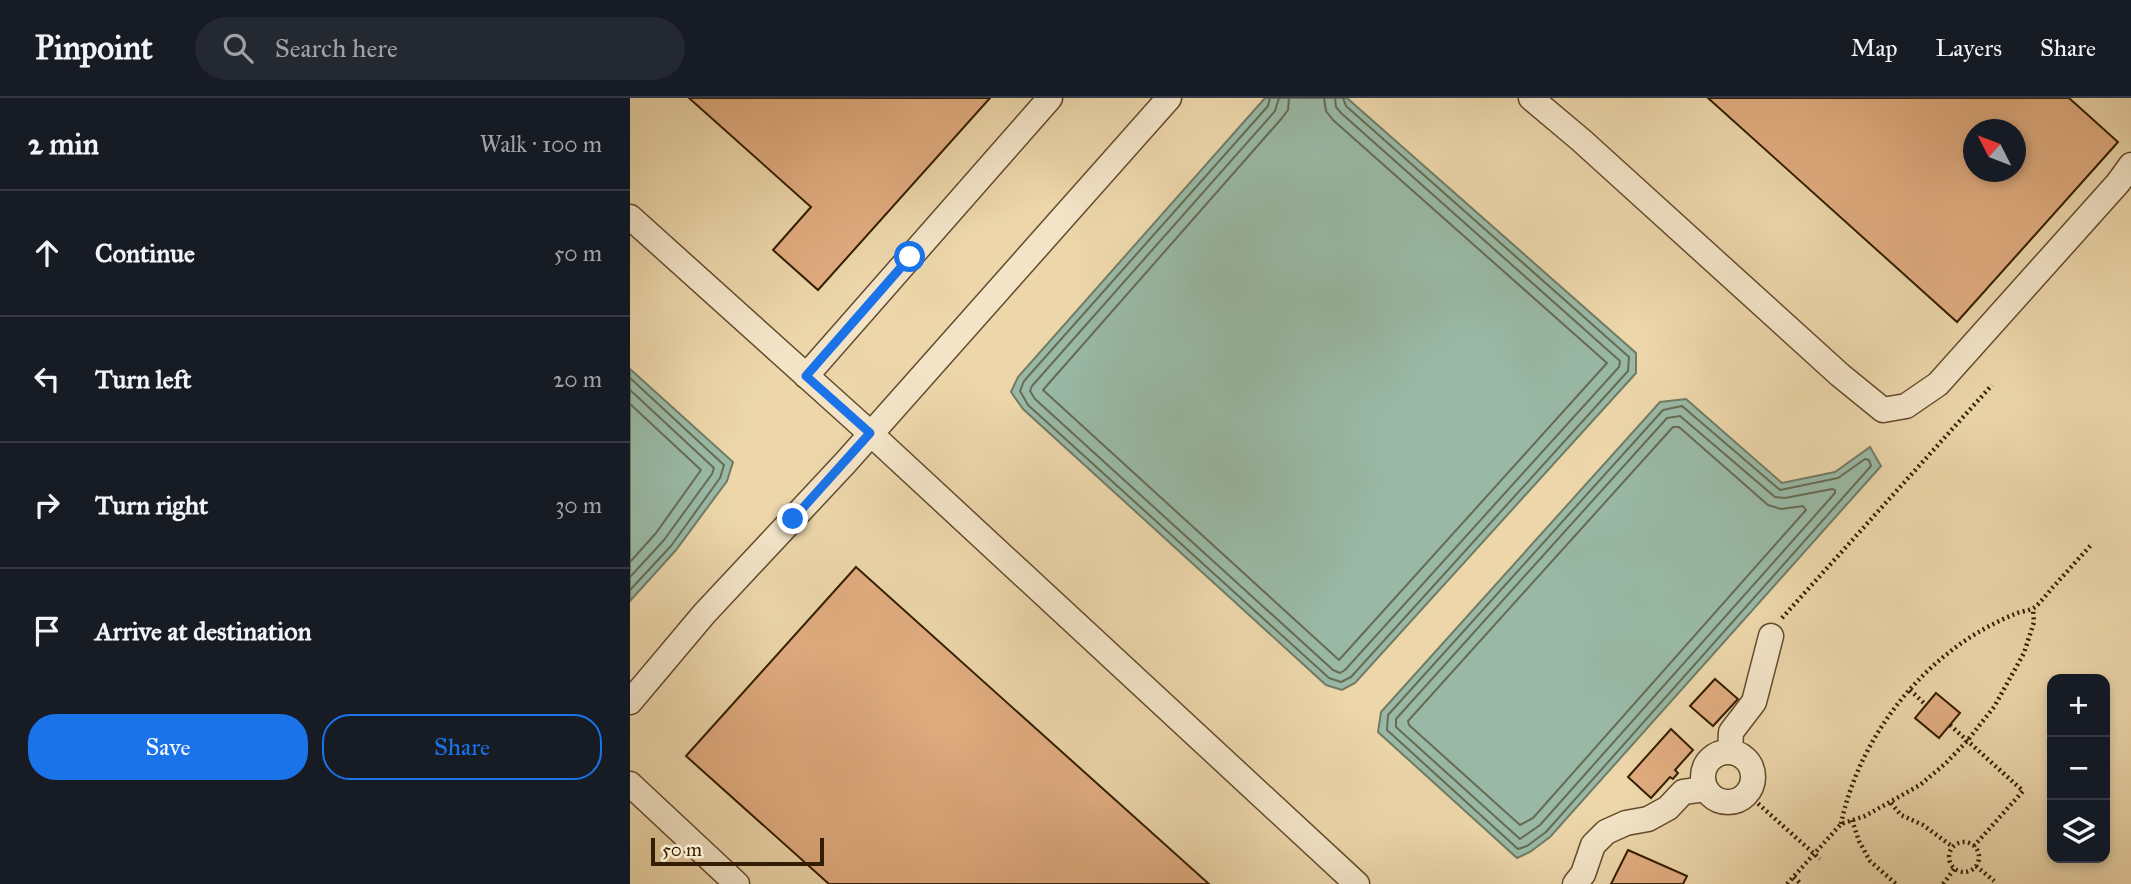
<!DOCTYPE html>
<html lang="en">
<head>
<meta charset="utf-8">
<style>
  body { margin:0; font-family:"IM FELL Great Primer",serif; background:#242831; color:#f1f3f6 }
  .controls { position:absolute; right:21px; bottom:21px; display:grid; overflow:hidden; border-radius:14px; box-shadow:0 4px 10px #0003 }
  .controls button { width:63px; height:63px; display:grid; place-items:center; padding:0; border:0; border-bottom:2px solid #363941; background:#171b24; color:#f1f3f6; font:35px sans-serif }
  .compass { position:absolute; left:1333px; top:21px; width:63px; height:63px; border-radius:50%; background:#171b24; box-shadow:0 4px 10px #0003; rotate:312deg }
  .scale { position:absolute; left:21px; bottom:18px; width:173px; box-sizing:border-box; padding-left:7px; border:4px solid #341d02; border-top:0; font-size:19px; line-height:24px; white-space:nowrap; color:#341d02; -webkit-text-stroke:5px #f3e4c8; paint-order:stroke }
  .stop { position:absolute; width:21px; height:21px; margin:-16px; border:5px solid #1a73e8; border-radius:50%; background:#fff }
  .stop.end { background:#1a73e8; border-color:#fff; box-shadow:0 2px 7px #0008 }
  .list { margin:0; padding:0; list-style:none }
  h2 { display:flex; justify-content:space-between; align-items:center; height:91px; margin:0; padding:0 28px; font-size:30px }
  h2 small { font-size:23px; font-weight:400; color:#9ea1a6 }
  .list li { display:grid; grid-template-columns:46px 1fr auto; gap:21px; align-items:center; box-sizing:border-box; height:126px; padding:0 28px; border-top:2px solid #363941 }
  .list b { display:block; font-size:26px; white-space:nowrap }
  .list em { font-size:23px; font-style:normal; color:#9ea1a6 }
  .actions { display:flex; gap:14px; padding:21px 28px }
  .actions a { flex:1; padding:16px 0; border:2px solid #1a73e8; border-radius:28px; text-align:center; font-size:24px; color:#1a73e8 }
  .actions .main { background:#1a73e8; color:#fff }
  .icon { flex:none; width:38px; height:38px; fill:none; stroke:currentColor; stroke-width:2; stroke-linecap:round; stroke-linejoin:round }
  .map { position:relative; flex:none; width:1501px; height:786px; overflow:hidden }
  header { display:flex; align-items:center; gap:42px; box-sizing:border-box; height:98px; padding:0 35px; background:#171b24; border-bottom:2px solid #363941 }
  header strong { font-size:33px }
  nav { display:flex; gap:38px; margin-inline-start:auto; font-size:24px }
  .search { width:490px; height:63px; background:#242831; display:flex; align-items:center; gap:18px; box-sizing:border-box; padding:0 24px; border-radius:38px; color:#9ea1a6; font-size:26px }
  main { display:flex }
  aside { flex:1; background:#171b24 }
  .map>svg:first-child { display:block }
  .water { fill:#99b9a6; stroke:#717b64; stroke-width:2 }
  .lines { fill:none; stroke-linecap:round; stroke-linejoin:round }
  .shore { stroke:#666b54; stroke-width:2 }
  .building { fill:#e0ac80; stroke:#341d02; stroke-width:2; fill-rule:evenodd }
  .minor-casing { stroke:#624b2c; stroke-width:27 }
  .path { stroke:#341d02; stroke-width:4.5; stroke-dasharray:2 3.5; stroke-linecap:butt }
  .minor { stroke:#f3e4c8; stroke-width:24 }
  .route { stroke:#1a73e8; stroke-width:9 }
</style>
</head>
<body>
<header>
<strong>Pinpoint</strong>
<div class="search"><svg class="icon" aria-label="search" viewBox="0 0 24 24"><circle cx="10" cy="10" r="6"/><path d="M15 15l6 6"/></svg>Search here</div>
<nav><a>Map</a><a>Layers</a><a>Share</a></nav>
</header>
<main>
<aside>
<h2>2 min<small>Walk · 100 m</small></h2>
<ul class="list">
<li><svg class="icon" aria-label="ahead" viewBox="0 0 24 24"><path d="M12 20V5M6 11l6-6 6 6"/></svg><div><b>Continue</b></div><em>50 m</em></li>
<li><svg class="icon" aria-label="left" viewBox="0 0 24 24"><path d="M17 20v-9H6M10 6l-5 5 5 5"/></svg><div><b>Turn left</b></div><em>20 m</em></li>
<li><svg class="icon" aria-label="right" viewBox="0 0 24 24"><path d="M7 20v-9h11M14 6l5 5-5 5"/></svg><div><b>Turn right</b></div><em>30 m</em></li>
<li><svg class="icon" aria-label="arrive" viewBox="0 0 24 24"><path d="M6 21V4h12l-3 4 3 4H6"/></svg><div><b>Arrive at destination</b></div></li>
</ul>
<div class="actions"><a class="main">Save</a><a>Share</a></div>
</aside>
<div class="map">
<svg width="1501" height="786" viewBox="0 0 1501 786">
  <rect width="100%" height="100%" fill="#ecd6aa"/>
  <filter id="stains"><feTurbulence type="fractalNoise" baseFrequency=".00286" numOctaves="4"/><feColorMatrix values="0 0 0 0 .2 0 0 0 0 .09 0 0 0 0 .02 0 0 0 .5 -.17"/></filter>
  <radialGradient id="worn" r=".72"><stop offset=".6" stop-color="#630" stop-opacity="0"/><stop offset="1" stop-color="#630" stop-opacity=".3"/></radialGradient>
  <path class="water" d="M635,0H717L1006,255V275L725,585L712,592L696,587L393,311L381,294L388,279Z
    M0,271L103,364L97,383L46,452L0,503Z
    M1056,301L1152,385L1205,374L1240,349L1251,368L920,739L900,754L887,760L748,634L751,614L1030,304Z"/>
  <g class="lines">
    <path class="shore" d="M640,0L638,8L394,283L390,293L398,307L699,580L711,584L721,579L998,273L999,259L716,8L713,0
      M649,0L645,13L402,288L400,293L405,301L703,572L710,575L715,572L989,269L990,263L711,15L706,9L705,0
      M659,0L658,12L652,20L413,292L709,562L977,265L703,22L696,13L694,0
      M0,280L94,367L90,380L41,448L0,492
      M0,292L84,370L82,376L34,442L0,479
      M0,306L71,372L26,435L0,464
      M1052,308L1150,392L1208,380L1235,361L1239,362L1241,368L916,734L897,748L888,751L757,632L758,617L1033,312Z
      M1050,318L1145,399L1155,400L1202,391L1205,392V395L910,727L890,741L766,629V621L1037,320Z
      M1043,329H1049L1138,407L1151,411L1173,408L1176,412L903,720L890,727L779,627L778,623Z"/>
  </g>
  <path class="building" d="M59,0H360L188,192L143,152L181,109Z
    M1078,0H1439L1488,44L1327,224ZM1344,32H1386V74H1344Z
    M226,469L579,786H199L56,658Z
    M1085,581L1108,601L1083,628L1060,608Z
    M1306,595L1330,615L1309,640L1285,620Z
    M1041,631L1063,652L1045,672L1048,675L1043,681L1040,679L1021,700L998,679Z
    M998,752L1057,778L1053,786H981Z"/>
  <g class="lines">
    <defs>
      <path id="minor" d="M901,0L951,42L1210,277L1253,312L1276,308L1308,286L1488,85L1501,67
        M0,119L240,335L727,786
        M176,278L420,0
        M0,604L74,516L216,364L539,0
        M1073 679a25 25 0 1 1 50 0a25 25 0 1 1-50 0Z
        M1100,654L1101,634L1124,604L1141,538
        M0,686L107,786
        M945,786L953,776L963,747L976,734L996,725L1018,721L1038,710L1053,694L1075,691"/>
    </defs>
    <use href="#minor" class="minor-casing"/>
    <path class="path" d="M1152,520L1362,287
      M1280,592L1296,607
      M1320,627L1393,693L1344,748
      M1124,702L1190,761
      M1261,705L1271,717L1293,727L1323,749
      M1222,722L1229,743L1240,763L1266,786
      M1211,726C1227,649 1279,576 1347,535C1359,528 1372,521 1385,516C1391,513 1400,513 1405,509C1411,504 1417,496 1423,489C1436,475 1449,460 1462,446
      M1319 759a15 15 0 1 1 30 0a15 15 0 1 1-30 0Z
      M1346,768L1364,783
      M1164,779L1171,786
      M1157,786L1211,726L1235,718L1290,687L1316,665L1337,643L1364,609L1394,555L1404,524L1403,511
      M1313,786L1325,770"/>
    <use href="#minor" class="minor"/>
  </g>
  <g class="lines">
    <path class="route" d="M163,421L240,335L176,278L280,159"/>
  </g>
  <rect width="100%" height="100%" filter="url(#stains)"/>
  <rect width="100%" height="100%" fill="url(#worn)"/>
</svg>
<div class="controls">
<button>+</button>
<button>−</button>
<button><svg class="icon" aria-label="layers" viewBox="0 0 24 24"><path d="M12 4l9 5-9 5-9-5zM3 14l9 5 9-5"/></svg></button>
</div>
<svg class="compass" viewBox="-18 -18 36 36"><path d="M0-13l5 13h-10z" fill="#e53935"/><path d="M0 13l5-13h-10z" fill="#9ea1a6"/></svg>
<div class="scale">50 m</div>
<div class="stop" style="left:280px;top:159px"></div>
<div class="stop end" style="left:163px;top:421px"></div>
</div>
</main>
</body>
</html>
